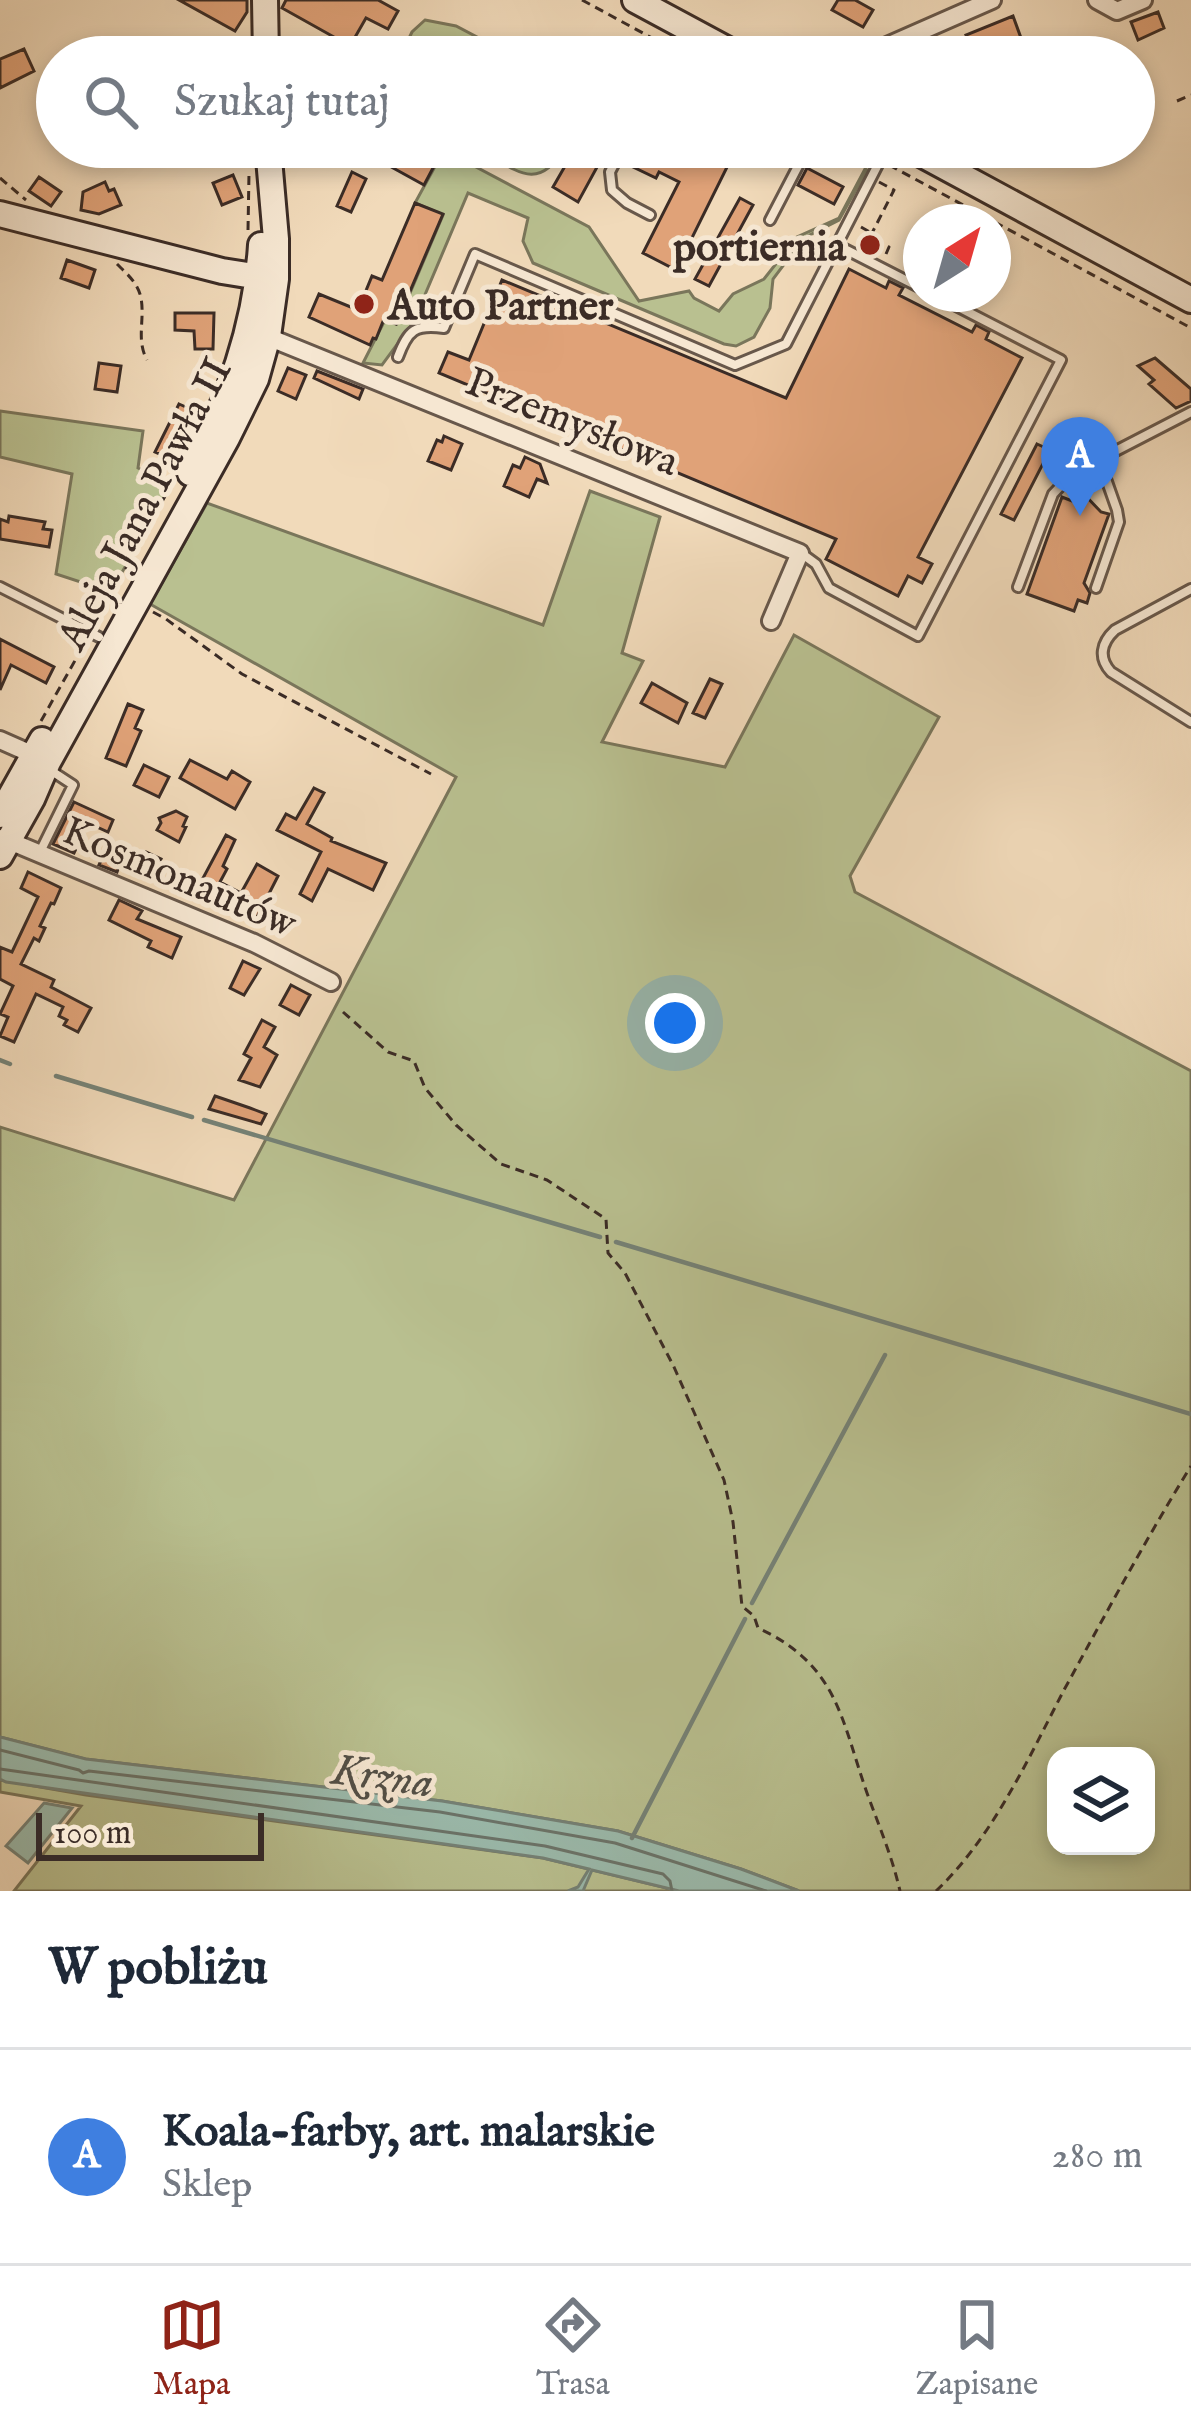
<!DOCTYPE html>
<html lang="pl">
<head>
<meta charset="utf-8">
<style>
  body { margin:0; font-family:"IM FELL English",serif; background:#f2f2f3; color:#1f2937 }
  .controls { position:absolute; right:36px; bottom:36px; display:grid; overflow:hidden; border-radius:24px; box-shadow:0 6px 18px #0003 }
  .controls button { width:108px; height:108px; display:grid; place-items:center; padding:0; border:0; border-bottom:3px solid #e0e1e3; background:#fff; color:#1f2937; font:60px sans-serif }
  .compass { position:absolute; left:903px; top:204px; width:108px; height:108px; border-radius:50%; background:#fff; box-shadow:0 6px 18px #0003; rotate:37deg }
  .scale { position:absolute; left:36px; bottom:30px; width:228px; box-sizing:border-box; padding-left:12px; border:6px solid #3b2c26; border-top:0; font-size:33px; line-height:42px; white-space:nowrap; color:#3b2c26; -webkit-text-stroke:9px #f6e7d2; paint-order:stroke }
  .you { position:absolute; left:675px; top:1023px; width:42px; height:42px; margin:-30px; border:9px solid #fff; border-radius:50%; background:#1a73e8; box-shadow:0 0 0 18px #1a73e833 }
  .badge { display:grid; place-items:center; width:78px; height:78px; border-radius:50%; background:#8f2418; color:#fff; font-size:39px; font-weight:700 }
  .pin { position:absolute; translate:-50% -99px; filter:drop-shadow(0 3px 6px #0008) }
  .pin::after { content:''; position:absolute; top:63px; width:42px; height:36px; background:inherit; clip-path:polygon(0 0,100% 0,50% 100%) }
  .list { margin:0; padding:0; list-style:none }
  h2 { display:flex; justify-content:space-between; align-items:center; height:156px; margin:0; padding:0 48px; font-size:51px }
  h2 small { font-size:39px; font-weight:400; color:#747a83 }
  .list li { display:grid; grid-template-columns:78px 1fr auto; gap:36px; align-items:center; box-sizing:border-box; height:216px; padding:0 48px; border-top:3px solid #e0e1e3 }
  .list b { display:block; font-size:45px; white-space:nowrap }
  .list p { margin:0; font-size:39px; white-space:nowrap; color:#747a83 }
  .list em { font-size:39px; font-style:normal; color:#747a83 }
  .icon { flex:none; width:66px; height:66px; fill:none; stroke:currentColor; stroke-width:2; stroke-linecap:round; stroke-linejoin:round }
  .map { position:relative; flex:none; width:1191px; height:1891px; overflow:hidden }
  .search { position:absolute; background:#fff; box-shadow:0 6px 18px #0003; left:36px; right:36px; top:36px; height:132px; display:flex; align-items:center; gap:30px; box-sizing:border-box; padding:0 42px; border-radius:66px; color:#747a83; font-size:45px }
  .sheet { height:372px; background:#fff }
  nav { display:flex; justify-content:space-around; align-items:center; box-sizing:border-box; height:168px; border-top:3px solid #e0e1e3; background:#fff; font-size:33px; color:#747a83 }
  nav a { display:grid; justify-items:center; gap:6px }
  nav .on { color:#8f2418 }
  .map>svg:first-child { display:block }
  .green { fill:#b9c090; stroke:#7a765b; stroke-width:3; fill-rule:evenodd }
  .water { fill:#9bbbad; stroke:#758277; stroke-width:3 }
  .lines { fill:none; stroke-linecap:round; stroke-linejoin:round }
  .shore { stroke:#6b746a; stroke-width:3 }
  .stream { stroke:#758277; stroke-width:4.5 }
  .building { fill:#e0a278; stroke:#3b2c26; stroke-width:3 }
  .lane-casing { stroke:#68584b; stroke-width:14 }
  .street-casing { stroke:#68584b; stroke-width:22 }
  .secondary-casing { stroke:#3b2c26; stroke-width:30 }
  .path { stroke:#3b2c26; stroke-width:3; stroke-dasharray:9 6; stroke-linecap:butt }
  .lane { stroke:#f6e7d2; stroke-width:8 }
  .street { stroke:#f6e7d2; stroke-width:16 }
  .secondary { stroke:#f6e7d2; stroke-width:24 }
  .poi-dot { fill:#8f2418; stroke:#f6e7d2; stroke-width:4.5 }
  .labels { text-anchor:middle; stroke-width:10; stroke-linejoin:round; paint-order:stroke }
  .poi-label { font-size:42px; font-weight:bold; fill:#3b2c26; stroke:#f6e7d2; text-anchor:end }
  .street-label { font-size:42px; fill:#3b2c26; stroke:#f6e7d2 }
  .water-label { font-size:45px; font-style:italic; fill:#535048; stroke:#f6e7d2 }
</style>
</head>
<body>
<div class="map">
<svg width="1191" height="1891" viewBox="0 0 1191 1891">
  <rect width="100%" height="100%" fill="#f1daba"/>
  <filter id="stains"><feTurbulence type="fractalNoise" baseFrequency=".00167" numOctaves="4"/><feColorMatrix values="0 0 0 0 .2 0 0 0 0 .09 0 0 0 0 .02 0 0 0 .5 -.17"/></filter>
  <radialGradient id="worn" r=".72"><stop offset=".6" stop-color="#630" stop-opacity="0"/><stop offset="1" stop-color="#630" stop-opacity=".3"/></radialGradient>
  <path class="green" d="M425,20L456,26L515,57H400L412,32Z
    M476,147H565C537,196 514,168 476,147Z
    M444,150L589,227L639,301L689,291L694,298L719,311L733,294L764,279L797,237L839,218L865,169L867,170L839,220L804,238L773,279L770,308L754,337L736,346L724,344L533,263L523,241L528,218L468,193L413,323L382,365L363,363L385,320L397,324L443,215L415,203Z
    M0,411L143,431L138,468L171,485L111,592L56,574L72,474L0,457Z
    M590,491L660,517L622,653L643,661L602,742L725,767L794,635L939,717L850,876L855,892L1191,1071V1891H799L741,1869L618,1831L442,1801L85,1759L0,1737V1127L234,1200L456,777L150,604L207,503L543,625ZM1056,1756H1146V1846H1056Z
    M0,1780L86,1795L543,1858L679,1891H14L81,1806L0,1792Z"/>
  <path class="water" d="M0,1737L86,1759L442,1801L618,1831L741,1869L799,1891H679L592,1870L583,1891H568L578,1887L589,1869L543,1858L6,1782L0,1779Z
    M44,1803L72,1808L28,1863L6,1846Z"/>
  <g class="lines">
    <path class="shore" d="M0,1750L79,1770L83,1773L89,1771L440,1812L615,1843L766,1891
      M0,1769L545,1846L663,1874L670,1881L672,1891"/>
    <path class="stream" d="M0,1060L10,1064
      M56,1076L192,1117
      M204,1120L600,1237
      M616,1242L1191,1414
      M752,1603L885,1355
      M632,1838L745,1619"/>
  </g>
  <path class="building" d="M179,0H247V12L235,31Z
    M286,0H378L398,11L388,29L366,18L350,46L282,8Z
    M838,0H855L873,10L863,27L832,10Z
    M1158,12L1164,28L1138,40L1131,22Z
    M1013,16L1021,38L974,57H966L962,47L970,44L966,35Z
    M24,49L34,71L0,88V59Z
    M355,147H435L442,151L424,185Z
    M576,147H608L578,202L553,187Z
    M635,147H678V156L685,160L691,158L695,147H737L676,270L643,253L679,182L659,172L656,178L627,164Z
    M807,168L843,187L834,204L798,185Z
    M352,172L366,179L351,212L337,206Z
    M233,175L242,197L222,205L213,183Z
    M39,177L61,192L51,206L29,191Z
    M105,182L109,191L114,189L121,205L99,214L81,210L83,192Z
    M740,198L753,205L709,286L695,279Z
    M415,203L443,214L396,324L384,319L376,339L373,338L370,345L309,317L319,294L358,310L372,276L382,280Z
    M67,260L95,270L89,288L61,278Z
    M849,269L886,288L889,281L903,288L899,295L972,332L976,325L989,332L986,339L1022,358L918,557L932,564L922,583L908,576L898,596L826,559L836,539L439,373L448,352L469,360L502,280L786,398Z
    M175,313H214L213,349H195L194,331L175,330Z
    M1155,358L1191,389V401L1176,408L1149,384L1154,380L1138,366Z
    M99,363L121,366L117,392L95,389Z
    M288,368L306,375L296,399L278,391Z
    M317,371L363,389L359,399L314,378Z
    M179,404L197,412L189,430L184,428L169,458L155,452Z
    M444,436L462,444L451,470L428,461L437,440L442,442Z
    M1037,444L1050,450L1014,520L1001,514Z
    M525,457L540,464L547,483L537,479L529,497L504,486L513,465L520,468Z
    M1081,491L1101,512L1109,514L1084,583L1090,593L1087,603L1078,600L1074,611L1027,594L1062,497L1072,501Z
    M9,516L45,522L43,529L52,530L49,547L0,539V519L8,522Z
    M0,639L54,667L46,683L11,665L0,690Z
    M710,679L722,684L705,718L693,713Z
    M652,683L687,703L678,723L641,703Z
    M128,704L143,710L135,728L141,731L126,766L106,758Z
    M190,760L227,779L232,771L250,782L235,809L180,778Z
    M144,765L169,777L159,797L134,785Z
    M314,788L324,793L307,824L332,838L331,841L386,863L373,890L328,869L312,901L300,894L321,852L277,830L286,814L296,819Z
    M74,802L113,820L108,832L88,823L74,853L53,844Z
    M176,811L187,817L183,826L186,827L179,842L157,830L161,823L159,818Z
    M226,835L235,840L223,866L227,869L220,882L241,893L257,864L278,876L255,921L194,895Z
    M110,841L144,856L146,852L161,859L152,877L125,864H120L117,872L99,865Z
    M28,872L61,888L54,904L51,903L40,926L45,928L39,941L34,938L21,964L54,980L51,987L91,1008L78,1032L64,1025L67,1020L59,1016L63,1007L36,994L14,1042L0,1036L8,1017L0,1014L13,986L0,979V947L12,952L38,897L21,888Z
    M119,900L142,911L137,919L181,937L172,958L148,947L151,941L109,920Z
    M243,961L260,969L244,995L230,988Z
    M291,985L310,995L299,1015L280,1005Z
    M262,1020L275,1027L264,1047L277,1055L260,1087L239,1080L251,1058L244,1054Z
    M215,1096L250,1108L266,1114L261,1124L209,1109Z"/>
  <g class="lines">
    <defs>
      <path id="lane" d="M670,57L682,34
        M623,147L610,172L612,190L627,203L650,215
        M685,152L687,147
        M770,220L808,147
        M837,245L921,288
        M398,357C408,330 415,324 444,328L475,254L735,365L786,344L887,147
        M801,553L816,564L829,588L918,636L1061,360L933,294
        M0,587L99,637
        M1018,587L1053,494L1073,473L1191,412
        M1096,588L1119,522L1117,510L1099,459
        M1191,589L1115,630C1101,643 1098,658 1111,672L1191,722
        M40,852L73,785L47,768"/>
      <path id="street" d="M1097,0L1117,11L1143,0
        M862,57L992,0
        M263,335L800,553L771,621
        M0,740L43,759
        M2,838L254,943L331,982"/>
      <path id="secondary" d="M265,0L266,57
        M635,0L741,57
        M908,147L1191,300
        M0,214L222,271L272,279
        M190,473C229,402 256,326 261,245
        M0,815L42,740
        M0,856L32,799L48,762L227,438L256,379L268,336L276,279V239L268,147"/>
    </defs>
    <use href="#lane" class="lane-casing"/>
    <use href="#street" class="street-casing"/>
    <use href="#secondary" class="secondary-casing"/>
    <path class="path" d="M582,0L665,45
      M1177,101L1191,95
      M856,147L870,155
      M889,165L1191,328
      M0,178L26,200
      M879,182L894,190L870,237L889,247L886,254
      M861,227L875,235
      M248,230L249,173
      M117,264C127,274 138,283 141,298C145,320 136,340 147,360
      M153,612L166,619L242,674L431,774
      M97,622L172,483
      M41,721L86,641
      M343,1012L388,1052L414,1061L425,1088L456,1125L501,1164L547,1180L606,1219L608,1253L625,1273L674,1367L724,1480L733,1522L742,1606L754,1616L758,1628C838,1665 841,1719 867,1793C879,1826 892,1856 900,1891
      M936,1891C993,1837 1028,1759 1064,1690C1105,1615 1146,1539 1191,1466"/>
    <use href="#lane" class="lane"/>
    <use href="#street" class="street"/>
    <use href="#secondary" class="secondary"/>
  </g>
  <g class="poi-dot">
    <circle cx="870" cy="245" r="12"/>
    <circle cx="364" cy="304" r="12"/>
  </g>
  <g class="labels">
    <g class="poi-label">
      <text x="846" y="260">portiernia</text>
      <text x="388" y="319" text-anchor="start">Auto Partner</text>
    </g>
    <g class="street-label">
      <text transform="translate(573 420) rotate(22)" y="15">Przemysłowa</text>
      <text transform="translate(143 503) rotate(-62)" y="15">Aleja Jana Pawła II</text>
      <text transform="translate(180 875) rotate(23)" y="15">Kosmonautów</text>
    </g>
    <g class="water-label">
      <text transform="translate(383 1774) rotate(8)" y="16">Krzna</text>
    </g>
  </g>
  <rect width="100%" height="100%" filter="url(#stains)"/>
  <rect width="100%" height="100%" fill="url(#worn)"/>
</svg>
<div class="controls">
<button><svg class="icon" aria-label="layers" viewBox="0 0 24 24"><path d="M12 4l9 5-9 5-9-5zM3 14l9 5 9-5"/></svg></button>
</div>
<svg class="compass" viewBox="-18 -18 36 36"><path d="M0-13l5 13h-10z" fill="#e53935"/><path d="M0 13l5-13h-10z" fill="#747a83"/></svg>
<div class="scale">100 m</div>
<div class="you"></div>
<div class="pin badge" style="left:1080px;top:516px;background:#3f7fe0">A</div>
<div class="search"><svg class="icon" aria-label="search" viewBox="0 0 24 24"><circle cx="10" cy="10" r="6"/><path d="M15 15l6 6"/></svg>Szukaj tutaj</div>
</div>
<section class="sheet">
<h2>W pobliżu<small></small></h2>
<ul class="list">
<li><span class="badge" style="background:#3f7fe0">A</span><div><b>Koala-farby, art. malarskie</b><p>Sklep</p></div><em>280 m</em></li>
</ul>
</section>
<nav>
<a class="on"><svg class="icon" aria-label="map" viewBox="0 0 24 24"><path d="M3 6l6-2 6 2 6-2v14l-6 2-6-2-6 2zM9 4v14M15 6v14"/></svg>Mapa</a>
<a><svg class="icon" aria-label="directions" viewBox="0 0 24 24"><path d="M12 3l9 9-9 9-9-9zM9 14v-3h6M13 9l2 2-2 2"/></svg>Trasa</a>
<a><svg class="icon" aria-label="saved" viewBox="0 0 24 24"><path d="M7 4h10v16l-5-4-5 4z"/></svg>Zapisane</a>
</nav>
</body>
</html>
